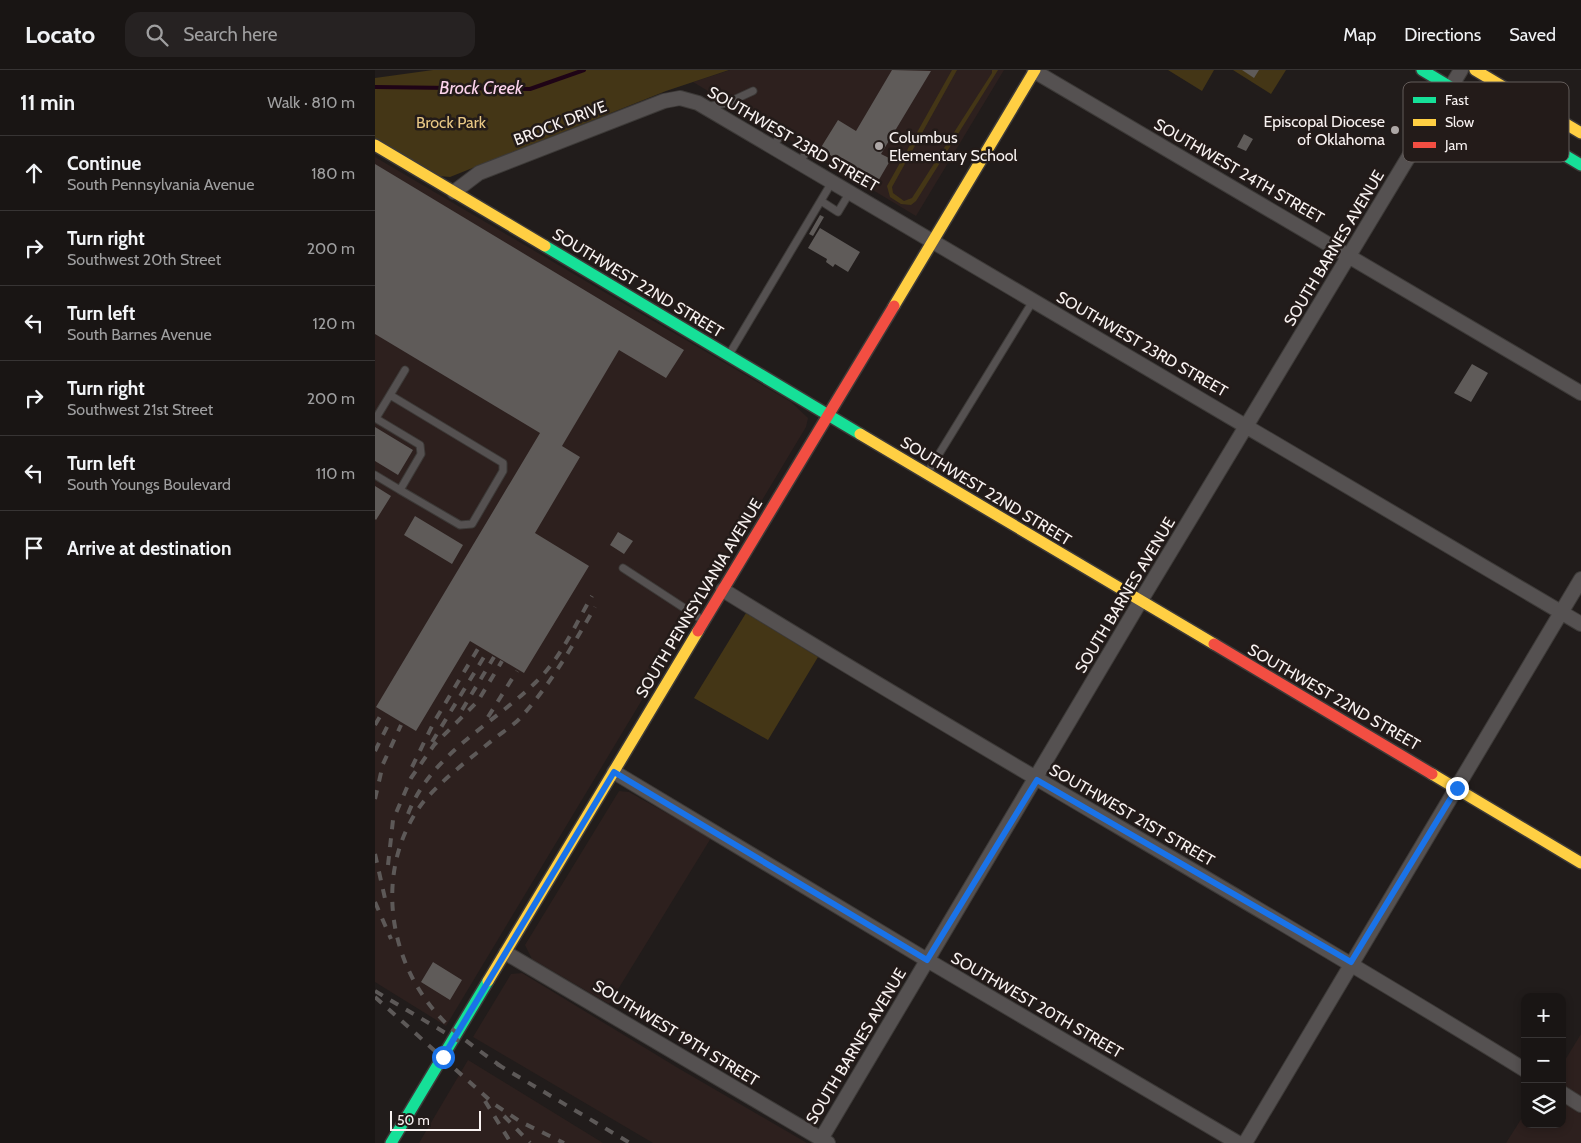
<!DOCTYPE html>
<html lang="en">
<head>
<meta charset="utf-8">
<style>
  :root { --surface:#191514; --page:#262222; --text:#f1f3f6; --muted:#9f9fa0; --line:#373434 }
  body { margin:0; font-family:Cabin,sans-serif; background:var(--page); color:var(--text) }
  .controls { position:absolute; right:15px; bottom:15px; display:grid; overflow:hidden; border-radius:10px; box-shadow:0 2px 8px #0003 }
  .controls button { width:45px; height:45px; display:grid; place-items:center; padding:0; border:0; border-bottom:1px solid var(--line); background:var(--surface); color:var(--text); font:25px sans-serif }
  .scale { position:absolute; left:15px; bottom:12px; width:91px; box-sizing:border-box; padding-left:5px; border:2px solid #f8f2f1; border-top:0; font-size:14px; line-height:18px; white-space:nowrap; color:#f8f2f1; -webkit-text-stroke:4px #231b19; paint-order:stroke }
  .stop { position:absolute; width:15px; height:15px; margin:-11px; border:4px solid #1a73e8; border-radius:50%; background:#fff }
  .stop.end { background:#1a73e8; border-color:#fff; box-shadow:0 1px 5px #0008 }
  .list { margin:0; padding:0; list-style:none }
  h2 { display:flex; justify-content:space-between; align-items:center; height:65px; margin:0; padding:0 20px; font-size:21px }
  h2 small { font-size:16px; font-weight:400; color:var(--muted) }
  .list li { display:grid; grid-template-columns:32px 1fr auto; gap:15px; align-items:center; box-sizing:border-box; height:75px; padding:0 20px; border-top:1px solid var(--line) }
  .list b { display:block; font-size:19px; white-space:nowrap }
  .list p { margin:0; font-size:16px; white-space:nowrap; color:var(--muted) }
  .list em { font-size:16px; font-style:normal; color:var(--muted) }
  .icon { flex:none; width:28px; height:28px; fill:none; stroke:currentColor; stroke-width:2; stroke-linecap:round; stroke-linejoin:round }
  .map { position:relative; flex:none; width:1206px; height:1073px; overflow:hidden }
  header { display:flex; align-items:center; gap:30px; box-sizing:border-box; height:70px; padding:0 25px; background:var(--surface); border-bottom:1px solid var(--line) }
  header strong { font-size:24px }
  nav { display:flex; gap:28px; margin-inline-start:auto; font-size:18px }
  .search { width:350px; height:45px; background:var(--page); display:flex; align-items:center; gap:12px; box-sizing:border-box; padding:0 18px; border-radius:15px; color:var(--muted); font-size:19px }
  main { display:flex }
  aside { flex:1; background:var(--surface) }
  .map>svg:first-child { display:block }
</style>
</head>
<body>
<header>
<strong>Locato</strong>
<div class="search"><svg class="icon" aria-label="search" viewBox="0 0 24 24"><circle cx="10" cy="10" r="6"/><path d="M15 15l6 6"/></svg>Search here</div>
<nav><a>Map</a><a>Directions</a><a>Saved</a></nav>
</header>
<main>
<aside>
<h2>11 min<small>Walk · 810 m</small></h2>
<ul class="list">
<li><svg class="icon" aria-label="ahead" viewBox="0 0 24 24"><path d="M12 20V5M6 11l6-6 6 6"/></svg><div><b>Continue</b><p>South Pennsylvania Avenue</p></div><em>180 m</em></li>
<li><svg class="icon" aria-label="right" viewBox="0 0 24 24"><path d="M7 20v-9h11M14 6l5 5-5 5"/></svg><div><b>Turn right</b><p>Southwest 20th Street</p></div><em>200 m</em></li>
<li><svg class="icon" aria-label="left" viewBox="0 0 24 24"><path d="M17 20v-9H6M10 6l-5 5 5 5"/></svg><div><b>Turn left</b><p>South Barnes Avenue</p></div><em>120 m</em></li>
<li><svg class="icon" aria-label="right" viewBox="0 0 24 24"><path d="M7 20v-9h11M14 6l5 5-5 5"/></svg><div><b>Turn right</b><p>Southwest 21st Street</p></div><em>200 m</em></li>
<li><svg class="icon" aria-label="left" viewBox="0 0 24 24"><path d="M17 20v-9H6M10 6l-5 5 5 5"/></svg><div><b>Turn left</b><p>South Youngs Boulevard</p></div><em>110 m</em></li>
<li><svg class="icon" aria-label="arrive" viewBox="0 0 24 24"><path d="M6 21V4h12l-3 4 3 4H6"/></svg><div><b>Arrive at destination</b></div></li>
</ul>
</aside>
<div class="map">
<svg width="1206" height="1073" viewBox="0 0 1206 1073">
  <rect width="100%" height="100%" fill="#211c1b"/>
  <path fill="#2d201e" d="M355,0H629L541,146L318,12Z
    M0,87L416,332L433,348L431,357L71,956L0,912Z
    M244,721L254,722L336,768L234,934L157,889L150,875Z
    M147,903L303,998L432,1073H278L98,967L136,904Z
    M1206,964V1073H1131L1150,1043V1054H1187V995Z
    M93,990L228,1073H44Z"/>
  <path fill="#443616" d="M58,0H354L291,21L75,107L64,106L0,68V8Z
    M577,0H582L517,117L518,123L529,131L537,128L617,3V0H623L541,131L536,135L526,134L515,127L512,116Z
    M793,0H839L827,21Z
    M858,0H911L896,24Z
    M371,543L443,587L393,670L319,628Z"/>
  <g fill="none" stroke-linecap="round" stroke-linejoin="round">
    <path stroke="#1f0416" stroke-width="4" d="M0,17L155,19L209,0"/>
  </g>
  <path fill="#5f5b59" d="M517,0L556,1L506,84L516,89L502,113L445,79L463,50L481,61Z
    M867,0H884L879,8Z
    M869,64L878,69L871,81L862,77Z
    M0,94L309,280L291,308L244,280L187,376L205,387L160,463L214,496L149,603L95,571L41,661L1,637L165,363L0,264Z
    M445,145L449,147L438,166L434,164Z
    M445,158L485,182L473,202L460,194L458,197L451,192L452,189L433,178Z
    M1097,294L1113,303L1096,332L1079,323Z
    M0,357L38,380L23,405L0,391Z
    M0,416L16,426L1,450L0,449Z
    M40,446L88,475L77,494L29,465Z
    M243,462L258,471L249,484L235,475Z
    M58,892L87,910L75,930L46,912Z"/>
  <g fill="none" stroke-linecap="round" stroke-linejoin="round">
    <defs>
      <path id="lane" d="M331,37L352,33L378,21
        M398,76L409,61
        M425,92L433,79
        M446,131L463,142L475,122
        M355,283L457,112
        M15,325L30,300
        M0,348L45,375L46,384L25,420L0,405
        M1,348L15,325L128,393V401L97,454L85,455L25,420
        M553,402L658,231
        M248,498L329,551"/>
      <path id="street" d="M659,1L1206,323
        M79,122L104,103L289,31L305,28L323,33L1206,554
        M348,520C613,684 885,836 1150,1000
        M239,702L552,890L863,1073
        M131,883L453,1073
        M1187,1023L1206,1035
        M446,1069L765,532L1086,0
        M870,1073L1206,509"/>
      <path id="fast" d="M1047,0L1206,95
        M170,176L485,364
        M16,1073L113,911"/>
      <path id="slow" d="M1100,0L1206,63
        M0,75L170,176
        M519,236L660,0
        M485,364L839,574
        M1057,704L1206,793
        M113,911L323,561"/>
      <path id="jam" d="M323,561L519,236
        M839,574L1057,704"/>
    </defs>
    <use href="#lane" stroke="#3d3a38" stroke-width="9"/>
    <use href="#street" stroke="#3d3a38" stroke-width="16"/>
    <use href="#fast" stroke="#3d3a38" stroke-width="14"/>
    <use href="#slow" stroke="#3d3a38" stroke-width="14"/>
    <use href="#jam" stroke="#3d3a38" stroke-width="14"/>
    <use href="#lane" stroke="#555151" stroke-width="7"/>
    <use href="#street" stroke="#555151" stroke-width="14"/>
    <use href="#fast" stroke="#16e098" stroke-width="11"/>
    <use href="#slow" stroke="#ffcf43" stroke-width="11"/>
    <use href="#jam" stroke="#f24e42" stroke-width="11"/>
    <path stroke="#5d5958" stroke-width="4" stroke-dasharray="9 9" stroke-linecap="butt" d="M87,640L119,587
      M113,647L142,601
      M0,655L7,643
      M57,672L112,582
      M0,681L16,649
      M37,697L59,652L104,577
      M0,729L8,694L26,655
      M33,744C56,684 117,655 161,612C186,588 200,555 217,526
      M0,784L11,833
      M13,795L18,750L36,708L59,675L103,631L127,591
      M0,832L16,869
      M0,921L84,971
      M0,927L119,1034L146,1052L189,1073
      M122,994L255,1073
      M127,997C105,981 81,965 63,945C10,886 0,794 49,731C70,707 96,688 120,668C129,661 139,655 146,647C176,614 198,575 220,537
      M110,1031L136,1073
      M129,1046L155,1073"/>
  </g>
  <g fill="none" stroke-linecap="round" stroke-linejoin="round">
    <path stroke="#1a73e8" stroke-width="6" d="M68,987L239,702L552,890L662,710L976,892L1082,718"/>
  </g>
  <g fill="#ada7a6" stroke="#231b19" stroke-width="2">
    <circle cx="1020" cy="60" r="5"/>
    <circle cx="504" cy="76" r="5"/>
  </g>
  <g text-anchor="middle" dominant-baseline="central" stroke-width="5" stroke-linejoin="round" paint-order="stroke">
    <g font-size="16" fill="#f8f2f1" stroke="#231b19" text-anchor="end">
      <text x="1010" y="51">Episcopal Diocese<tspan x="1010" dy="18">of Oklahoma</tspan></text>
      <text x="514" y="67" text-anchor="start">Columbus<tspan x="514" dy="18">Elementary School</tspan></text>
    </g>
    <g font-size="16" fill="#e8c784" stroke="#231b19">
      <text x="76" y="52">Brock Park</text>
    </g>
    <g font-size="16" fill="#f8f2f1" stroke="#231b19">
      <text transform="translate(185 53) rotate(-21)">BROCK DRIVE</text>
      <text transform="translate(418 69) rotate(30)">SOUTHWEST 23RD STREET</text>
      <text transform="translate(864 101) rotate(30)">SOUTHWEST 24TH STREET</text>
      <text transform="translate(959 178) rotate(-59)">SOUTH BARNES AVENUE</text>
      <text transform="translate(263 213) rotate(31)">SOUTHWEST 22ND STREET</text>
      <text transform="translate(767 274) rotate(30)">SOUTHWEST 23RD STREET</text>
      <text transform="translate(611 421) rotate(31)">SOUTHWEST 22ND STREET</text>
      <text transform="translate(750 525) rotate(-59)">SOUTH BARNES AVENUE</text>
      <text transform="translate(324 528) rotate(-59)">SOUTH PENNSYLVANIA AVENUE</text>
      <text transform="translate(959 627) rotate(30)">SOUTHWEST 22ND STREET</text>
      <text transform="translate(757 745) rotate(30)">SOUTHWEST 21ST STREET</text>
      <text transform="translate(662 935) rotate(30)">SOUTHWEST 20TH STREET</text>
      <text transform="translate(301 963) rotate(31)">SOUTHWEST 19TH STREET</text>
      <text transform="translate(481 976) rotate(-59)">SOUTH BARNES AVENUE</text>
    </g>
    <g font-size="18" font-style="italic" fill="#fcd3eb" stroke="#231b19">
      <text x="106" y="18">Brock Creek</text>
    </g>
  </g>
  <rect x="1028" y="12" width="166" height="80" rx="8" fill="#231b19" stroke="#635c5a" stroke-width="1"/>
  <rect x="1038" y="27" width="23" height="6" fill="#16e098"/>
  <rect x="1038" y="49" width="23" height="7" fill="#ffcf43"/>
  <rect x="1038" y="72" width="23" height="6" fill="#f24e42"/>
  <g font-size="14" fill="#f8f2f1">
    <text x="1070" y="35">Fast</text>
    <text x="1070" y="57">Slow</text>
    <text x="1070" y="80">Jam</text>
  </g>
</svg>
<div class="controls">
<button>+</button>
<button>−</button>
<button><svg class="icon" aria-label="layers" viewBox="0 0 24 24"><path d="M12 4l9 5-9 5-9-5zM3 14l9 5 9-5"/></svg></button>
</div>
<div class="scale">50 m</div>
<div class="stop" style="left:68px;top:987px"></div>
<div class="stop end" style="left:1082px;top:718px"></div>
</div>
</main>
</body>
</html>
